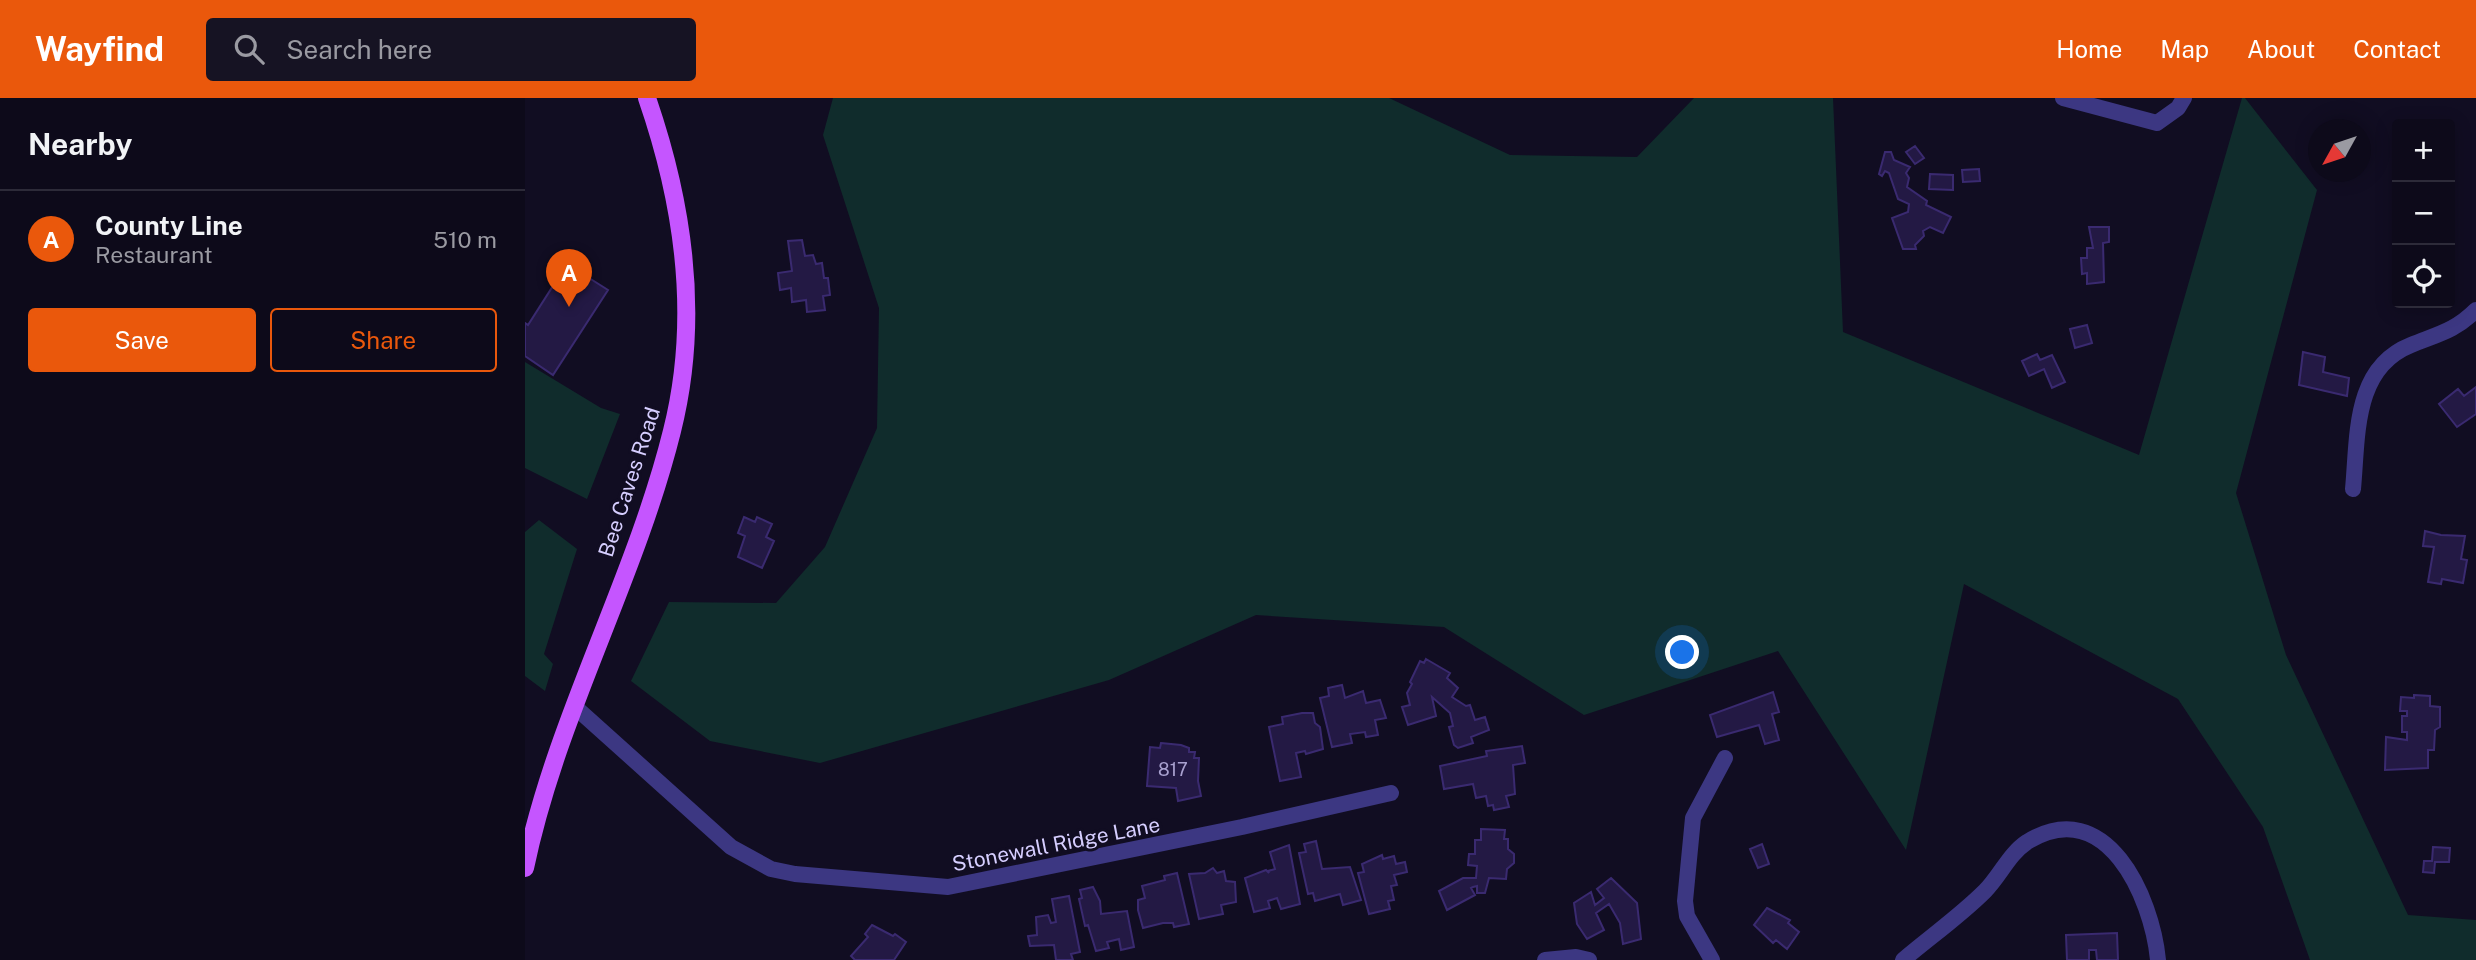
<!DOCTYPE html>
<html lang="en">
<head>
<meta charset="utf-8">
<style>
  :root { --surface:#0d0a1a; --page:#161323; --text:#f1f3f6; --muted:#9a9aa2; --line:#2d2b39; --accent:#ea580c }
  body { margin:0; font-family:"Public Sans",sans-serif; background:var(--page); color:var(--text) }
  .controls { position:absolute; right:21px; top:21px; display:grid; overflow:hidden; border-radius:7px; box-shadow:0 4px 18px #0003 }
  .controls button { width:63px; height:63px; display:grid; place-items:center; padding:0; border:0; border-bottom:2px solid var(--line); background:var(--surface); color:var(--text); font:35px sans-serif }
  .compass { position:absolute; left:1783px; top:21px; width:63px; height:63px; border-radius:50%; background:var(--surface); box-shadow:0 4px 18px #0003; rotate:230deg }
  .you { position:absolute; left:1158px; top:555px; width:24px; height:24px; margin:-18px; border:5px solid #fff; border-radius:50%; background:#1a73e8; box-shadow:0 0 0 10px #1a73e833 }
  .badge { display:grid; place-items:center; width:46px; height:46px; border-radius:50%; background:var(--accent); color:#fff; font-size:23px; font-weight:700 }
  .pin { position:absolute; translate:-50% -58px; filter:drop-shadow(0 2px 4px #0008) }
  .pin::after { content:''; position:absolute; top:37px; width:24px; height:21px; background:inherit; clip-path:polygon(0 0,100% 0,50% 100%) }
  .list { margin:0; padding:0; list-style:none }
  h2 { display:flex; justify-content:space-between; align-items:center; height:91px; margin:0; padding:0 28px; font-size:30px }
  h2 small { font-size:23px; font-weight:400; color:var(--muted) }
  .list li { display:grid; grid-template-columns:46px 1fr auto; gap:21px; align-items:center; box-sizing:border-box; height:98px; padding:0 28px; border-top:2px solid var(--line) }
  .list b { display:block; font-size:26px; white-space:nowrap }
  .list p { margin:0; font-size:23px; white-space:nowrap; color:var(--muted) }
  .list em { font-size:23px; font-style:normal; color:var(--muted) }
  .actions { display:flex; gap:14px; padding:21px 28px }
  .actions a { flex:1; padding:16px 0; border:2px solid var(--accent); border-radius:7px; text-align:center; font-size:24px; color:var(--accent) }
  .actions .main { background:var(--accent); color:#fff }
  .icon { flex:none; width:38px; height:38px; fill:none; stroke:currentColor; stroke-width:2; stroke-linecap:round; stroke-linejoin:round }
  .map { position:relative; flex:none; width:1951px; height:862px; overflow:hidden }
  header { display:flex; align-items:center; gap:42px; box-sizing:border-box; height:98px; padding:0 35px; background:var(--accent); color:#fff }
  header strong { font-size:33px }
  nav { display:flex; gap:38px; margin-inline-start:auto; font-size:24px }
  .search { width:490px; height:63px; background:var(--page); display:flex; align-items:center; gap:18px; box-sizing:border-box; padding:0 24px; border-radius:7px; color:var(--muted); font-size:26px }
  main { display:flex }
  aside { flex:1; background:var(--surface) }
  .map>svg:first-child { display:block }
</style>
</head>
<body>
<header>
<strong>Wayfind</strong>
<div class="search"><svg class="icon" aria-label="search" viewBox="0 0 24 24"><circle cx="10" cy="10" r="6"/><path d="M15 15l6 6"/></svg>Search here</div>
<nav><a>Home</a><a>Map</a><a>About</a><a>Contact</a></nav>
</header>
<main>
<aside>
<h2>Nearby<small></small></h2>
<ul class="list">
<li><span class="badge">A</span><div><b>County Line</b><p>Restaurant</p></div><em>510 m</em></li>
</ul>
<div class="actions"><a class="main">Save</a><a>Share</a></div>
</aside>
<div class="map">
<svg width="1951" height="862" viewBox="0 0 1951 862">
  <rect width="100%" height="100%" fill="#110d22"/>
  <path fill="#102c2c" d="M308,0H864L985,57L1112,59L1169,0H1308L1318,234L1614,357L1717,0H1720L1792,92L1711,395L1761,557L1883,817L1951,822V862H1785L1738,729L1653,601L1439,486L1381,752L1253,553L1059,617L919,529L731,517L584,582L295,665L185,643L106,583L144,504L251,505L300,449L352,330L354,210L298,37Z
    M0,264L76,310L95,316L62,401L0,370Z
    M14,422L52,451L19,556L28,566L20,593L0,578V434Z"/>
  <path fill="#231944" stroke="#3a2a70" stroke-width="2" d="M1390,48L1399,60L1390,66L1381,54Z
    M1360,54H1366L1369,62L1385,69L1381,75L1384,80L1382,89L1402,103L1401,107L1426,119L1418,135L1405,129L1398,133L1399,138L1390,147L1391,151H1378L1367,120L1383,114L1384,106L1373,101L1364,75L1360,73L1357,78L1354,76Z
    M1454,71L1455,83L1438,84L1437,72Z
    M1405,76L1428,77V92L1404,91Z
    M1564,129H1584V144L1578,145L1579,184L1562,186V175L1557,176L1556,160H1562V150H1568Z
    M277,142L280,158L288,157L291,166L297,165L299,180H303L305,197L298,198L300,212L282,214L281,202L267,204L266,190L255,192L253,175L267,173L263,143Z
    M42,166L83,192L28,277L0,258V225L3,227Z
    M1562,227L1567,245L1550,250L1545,231Z
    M1778,254L1800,259L1798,274L1824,280L1822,298L1774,287Z
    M1512,256L1515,262L1527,257L1540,284L1527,290L1519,271L1504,278L1497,263Z
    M1951,289V316L1932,329L1914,306L1933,291L1939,298Z
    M219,419L230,424L232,419L247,426L241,439L249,443L237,470L213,459L220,438L213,435Z
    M1900,433L1916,437L1940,438L1936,461L1942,462L1938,485L1917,481L1916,486L1903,484L1909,449L1898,448Z
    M901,561L925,575L922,580L933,590L927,599L941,608L945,607L950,622L960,619L964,632L946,639L948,645L933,650L929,647L924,629L928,628L925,615L907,599L911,618L883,627L877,609L885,607L882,595L887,586L885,584L895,563L899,565Z
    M817,587L820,600L838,593L841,605L855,602L861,620L850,622L853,637L841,639L840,634L825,636L827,645L807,649L795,600L804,598L803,590Z
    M1248,594L1254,614L1247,616L1254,642L1240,646L1234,627L1192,639L1185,617Z
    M1889,597L1905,598V608L1915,609V629L1910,632L1909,652H1903V670L1860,672L1861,639L1882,642V634H1877V618H1882V613H1875L1876,599L1889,600Z
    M777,615H788L790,625L795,629L798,651L781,656L780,653L771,655L776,679L755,683L744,629L758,626L757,619Z
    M636,645L656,647L664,650V654H670L669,660H674L673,683L676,698L653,703L651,690L622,688L625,649L635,650Z
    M997,648L1000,665L988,667L990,696L981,698L984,709L969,712L968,707L963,708L961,698L951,700L948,686L919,691L915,668L962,658L961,653Z
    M956,731L980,732L979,741H983V751L989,756V765L982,771L981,781L964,780L960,795H952V788L948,789L946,790L950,797L922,812L914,793L938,780H951L952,768L943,767L944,756H950V742H956Z
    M791,743L797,771L825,769L836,802L818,807L815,796L790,803L788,795L783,796L774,755L781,754L779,746Z
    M1237,746L1244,766L1233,770L1225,751Z
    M764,747L775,806L756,811L752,800L743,803L745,810L729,814L720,780L741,772L744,775L743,773L750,771L745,754Z
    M1908,749L1925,750L1924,764H1910L1909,775L1898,774L1899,763H1907Z
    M857,757L858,761L869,758L871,766L880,764L882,774L869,777L872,787L866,788L869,802L863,803L865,811L844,816L833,775L839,774L837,766Z
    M688,770L692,775L699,773L701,783L710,784L711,804L696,807L698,816L674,821L664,776L680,775Z
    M652,775L664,826L649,829L648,825H638L618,830L613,812V802L620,800L617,788L640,782L639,778Z
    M1086,780L1112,805L1116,841L1098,846L1095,825L1084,806L1071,815L1079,832L1062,841L1052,826L1049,805L1066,794L1070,807L1079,800L1072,791Z
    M568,789L575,803L576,816L602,813L609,849L596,852L594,841L582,844L584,850L571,853L563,827L560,828L554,801L557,800L555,792Z
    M544,798L555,854L546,856L548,862H531L529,847L505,848L503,838L512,837L511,819L523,817L526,825L531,824L527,801Z
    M1242,810L1265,822L1263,825L1274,834L1262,851L1251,842L1248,845L1229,827Z
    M347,827L368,838L370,836L381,844L369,862H330L326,858L343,839L340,836Z
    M1592,835L1593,862H1572L1571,852H1564V862H1542L1541,837Z"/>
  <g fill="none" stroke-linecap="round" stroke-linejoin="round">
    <path stroke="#3c3782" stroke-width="16" d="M1538,0L1632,25L1653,10L1659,0
      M1828,391C1833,338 1828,270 1886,247C1913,236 1930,233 1951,212
      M49,608L206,749L246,771L270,776L423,789L717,729L866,695
      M1020,862L1051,859L1064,862
      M1187,862L1162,818L1160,803L1168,720L1200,660
      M1378,862C1405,839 1435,818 1460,793C1475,778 1484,756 1502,744C1581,695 1627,799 1633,862"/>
    <path stroke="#c555ff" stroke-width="18" d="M0,770C31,620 110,482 147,333C175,222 159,107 122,0"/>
  </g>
  <g text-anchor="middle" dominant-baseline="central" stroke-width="6" stroke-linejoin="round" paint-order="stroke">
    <g font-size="18" fill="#a9a1d0">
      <text x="648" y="671">817</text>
    </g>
    <g font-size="21" fill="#d6ceff" stroke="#110d22">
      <text transform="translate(104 384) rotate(-72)">Bee Caves Road</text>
      <text transform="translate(531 746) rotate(-11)">Stonewall Ridge Lane</text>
    </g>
  </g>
</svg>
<div class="controls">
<button>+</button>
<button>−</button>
<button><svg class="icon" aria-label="locate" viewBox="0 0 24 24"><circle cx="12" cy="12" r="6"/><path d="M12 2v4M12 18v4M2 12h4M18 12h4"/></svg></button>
</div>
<svg class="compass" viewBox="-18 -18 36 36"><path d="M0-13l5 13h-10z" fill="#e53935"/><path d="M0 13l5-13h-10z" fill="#9a9aa2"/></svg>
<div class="you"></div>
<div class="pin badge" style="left:44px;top:209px">A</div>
</div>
</main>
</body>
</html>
